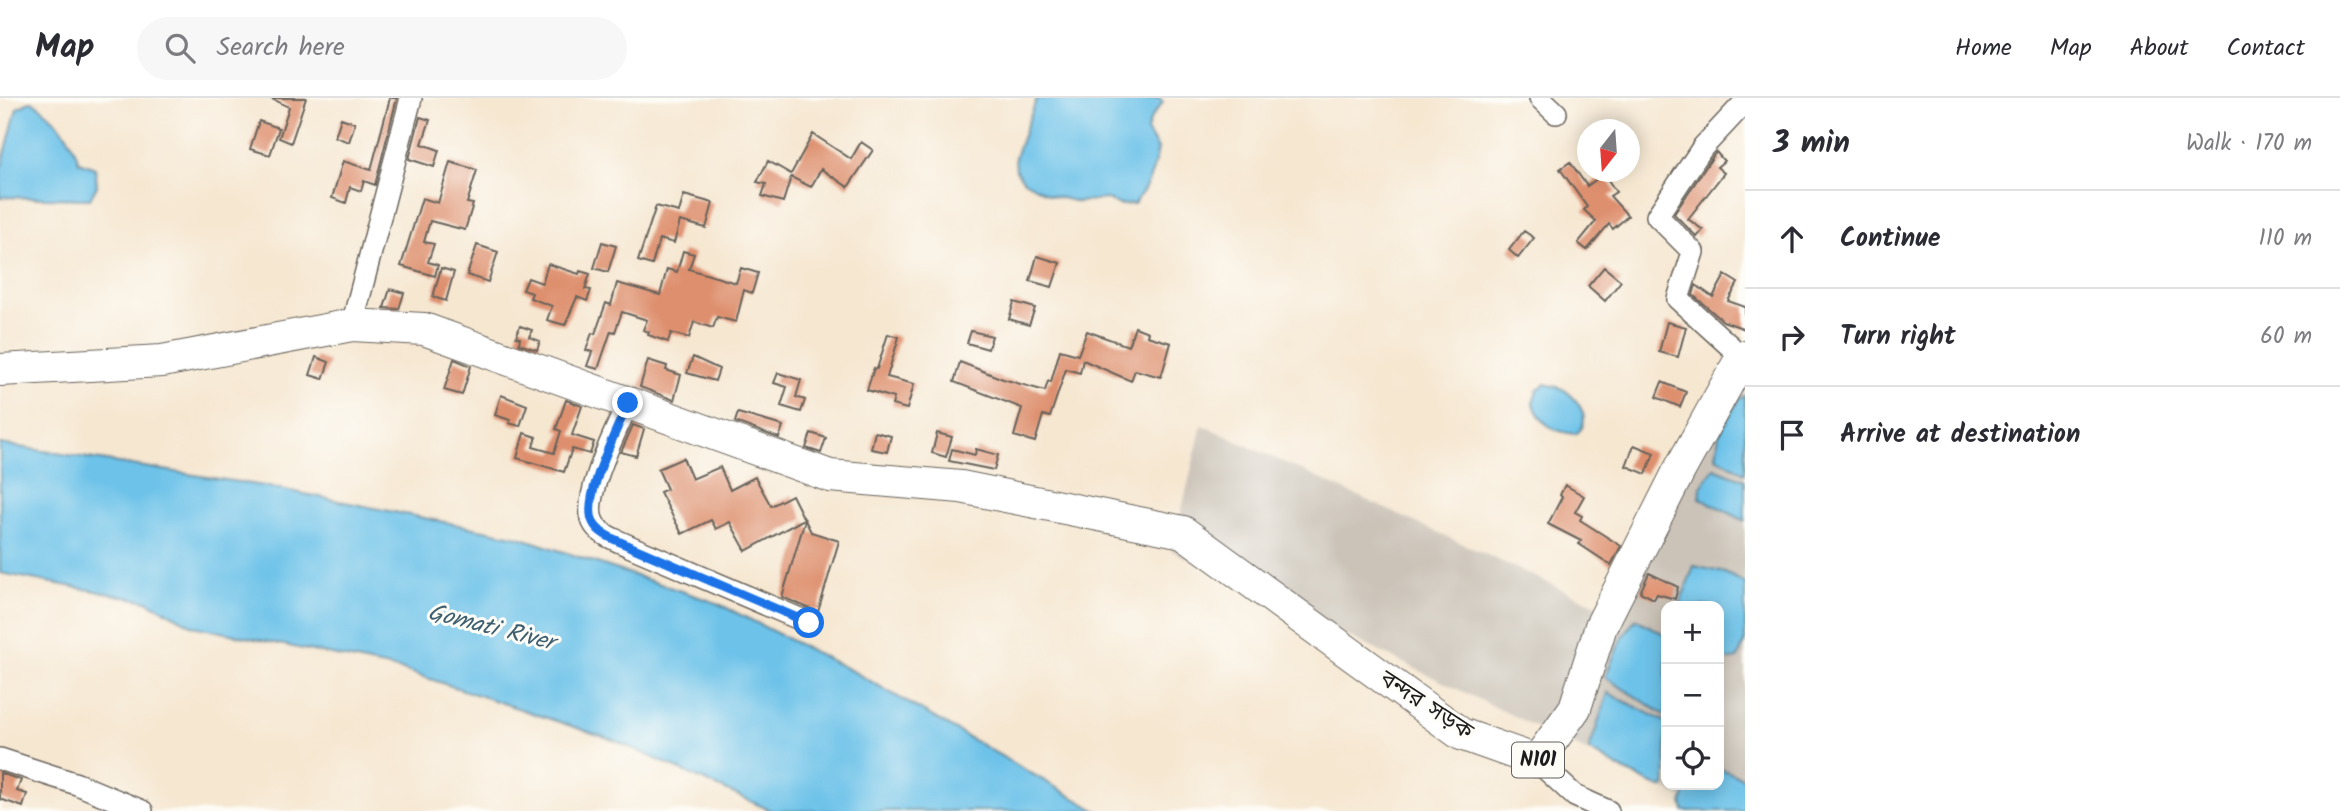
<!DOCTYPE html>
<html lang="en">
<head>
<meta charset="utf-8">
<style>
  :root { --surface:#fff; --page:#f7f7f7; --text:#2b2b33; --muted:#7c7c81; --line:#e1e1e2 }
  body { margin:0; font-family:Kalam,"Noto Sans Bengali",sans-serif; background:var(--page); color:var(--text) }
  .controls { position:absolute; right:21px; bottom:21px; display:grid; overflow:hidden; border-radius:14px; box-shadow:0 4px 18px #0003 }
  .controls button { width:63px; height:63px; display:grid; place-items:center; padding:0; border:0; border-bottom:2px solid var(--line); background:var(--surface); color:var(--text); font:35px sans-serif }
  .compass { position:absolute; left:1577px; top:21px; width:63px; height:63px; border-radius:50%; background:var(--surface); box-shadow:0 4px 18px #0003; rotate:197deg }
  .stop { position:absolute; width:21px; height:21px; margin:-16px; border:5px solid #1a73e8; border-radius:50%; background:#fff }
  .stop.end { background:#1a73e8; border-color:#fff; box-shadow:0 2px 7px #0008 }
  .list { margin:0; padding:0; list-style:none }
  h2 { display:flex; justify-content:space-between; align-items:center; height:91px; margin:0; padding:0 28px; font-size:30px }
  h2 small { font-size:23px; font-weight:400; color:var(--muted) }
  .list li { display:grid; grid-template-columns:46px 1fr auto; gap:21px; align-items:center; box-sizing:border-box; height:98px; padding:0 28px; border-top:2px solid var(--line) }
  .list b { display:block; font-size:26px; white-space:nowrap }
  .list em { font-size:23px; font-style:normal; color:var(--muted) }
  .icon { flex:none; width:38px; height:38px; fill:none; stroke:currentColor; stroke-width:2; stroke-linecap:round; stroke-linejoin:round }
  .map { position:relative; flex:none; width:1745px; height:713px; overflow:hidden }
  header { display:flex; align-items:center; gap:42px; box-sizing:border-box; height:98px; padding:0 35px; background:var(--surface); border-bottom:2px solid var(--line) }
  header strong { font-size:33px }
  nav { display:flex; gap:38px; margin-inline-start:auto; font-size:24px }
  .search { width:490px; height:63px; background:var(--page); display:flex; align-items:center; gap:18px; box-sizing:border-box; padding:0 24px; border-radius:38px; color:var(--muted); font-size:26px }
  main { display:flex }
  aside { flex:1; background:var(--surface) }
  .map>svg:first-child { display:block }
</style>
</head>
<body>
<header>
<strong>Map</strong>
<div class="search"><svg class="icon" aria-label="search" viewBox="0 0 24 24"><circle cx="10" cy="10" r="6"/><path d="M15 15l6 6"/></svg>Search here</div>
<nav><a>Home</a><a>Map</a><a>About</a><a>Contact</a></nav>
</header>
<main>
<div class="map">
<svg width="1745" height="713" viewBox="0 0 1745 713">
  <rect width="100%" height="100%" fill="#fdfcf7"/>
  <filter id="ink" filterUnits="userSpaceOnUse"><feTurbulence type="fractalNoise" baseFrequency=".0143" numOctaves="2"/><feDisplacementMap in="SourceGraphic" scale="14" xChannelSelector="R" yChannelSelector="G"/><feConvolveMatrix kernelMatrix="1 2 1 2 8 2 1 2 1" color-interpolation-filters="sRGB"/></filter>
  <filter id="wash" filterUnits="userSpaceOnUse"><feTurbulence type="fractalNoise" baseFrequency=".00686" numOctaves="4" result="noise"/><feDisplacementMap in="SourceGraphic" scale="28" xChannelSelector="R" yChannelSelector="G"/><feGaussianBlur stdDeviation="1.57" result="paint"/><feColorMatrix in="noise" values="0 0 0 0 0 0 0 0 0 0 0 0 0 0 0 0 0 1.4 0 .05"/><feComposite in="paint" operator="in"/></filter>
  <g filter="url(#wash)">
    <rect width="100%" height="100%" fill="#f6e7d1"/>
    <path fill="#cbc3b8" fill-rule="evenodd" d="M1745,286V713H1710L1172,453L1202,327L1605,511ZM1666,508H1719V687H1666Z"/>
    <path fill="#6dc2e9" stroke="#446f82" stroke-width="2" d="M1037,0H1160L1163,4L1150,22L1147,33L1158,51C1153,75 1149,87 1134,106L1120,107L1106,101L1078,104L1049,97L1024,83L1016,73L1015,59Z
      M32,3C55,19 71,37 79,64L95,70L97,88L90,101L0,99V68L2,67L17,10Z
      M1545,286C1552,288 1561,289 1566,293C1579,303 1593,323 1576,336C1552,334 1542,327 1533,305L1538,291Z
      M1745,298V375L1716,359L1719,337L1739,301Z
      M0,346L270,389L519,439L717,505L856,575L1097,713H772L616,643L403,572L193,528L147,503L0,475Z
      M1714,370L1745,382V423L1700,400L1701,389Z
      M1694,468L1725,475L1745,485V542L1738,560L1728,562L1719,556V508H1679Z
      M1636,521L1666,537V618L1605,579L1622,539Z
      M1608,595L1666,624V686L1663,691L1619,670L1589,652Z
      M1719,670L1745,681V713H1684L1682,705L1689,687H1719Z"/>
    <g id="blocks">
      <path fill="#de906e" d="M270,0H306L291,45L279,40L289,9Z
        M390,0H397L375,87L364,83L361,93L350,89L346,105L332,100L343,63L371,72Z
        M420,19L430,22L422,46L439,52L434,69L409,61Z
        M341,20L355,25L349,44L335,39Z
        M259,23L279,30L270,57L250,51Z
        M813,36L851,61L861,44L873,52L848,89L821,71L811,89L791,79L783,104L762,98L766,86L757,84L768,63L791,76Z
        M1716,54L1724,63L1717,69L1724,75L1688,121L1703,132L1697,139L1674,116Z
        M450,64L477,72L467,105L473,106L465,132L430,123L424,144L434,146L428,164L438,167L435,178L401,168L422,100L438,105Z
        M1570,64L1587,88L1604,76L1616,94L1610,98L1628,118L1613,131L1609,126L1587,152L1578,145L1596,123L1584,112L1587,109L1560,71Z
        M684,97L713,105L706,130L680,123L674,145L659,141L652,167L638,163L656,108L679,114Z
        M1524,133L1534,140L1518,160L1509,152Z
        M602,144L616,148L608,174L594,170Z
        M477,147L498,154L488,184L467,177Z
        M683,153L694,156L689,171L736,185L741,170L758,175L752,195L744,192L736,224L717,219L713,230L694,224L689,240L671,235L668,244L648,237L649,234L643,232L647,222L622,214L615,234L611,233L598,271L587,268L592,254L586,252L592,235L595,236L606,205L611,207L617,185L660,197L667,171L677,174Z
        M1037,158L1060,165L1052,189L1030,183Z
        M548,166L579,176L580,173L590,176L585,191L591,192L587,203L577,199L565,227L547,222L552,208L530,200L532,195L523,192L528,180L542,185Z
        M1604,169L1621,183L1605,203L1588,188Z
        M441,170L454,174L446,203L433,199Z
        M1725,177L1738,185L1728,203L1745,209V231L1723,223L1693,197L1696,187L1713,199Z
        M390,191L404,195L399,211L384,210Z
        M1014,204L1035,210L1029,227L1009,221Z
        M1667,224L1686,229L1678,259L1659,254Z
        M520,228L532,232L529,239L540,243L537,252L519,246L520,240L516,239Z
        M1135,229L1148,234L1147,238L1171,245L1161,279L1135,272L1131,283L1083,262L1080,275L1066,271L1050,319L1043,317L1035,344L1014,338L1022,310L954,284L960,264L1003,281L1045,293L1048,283L1051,284L1060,252L1078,257L1087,233L1128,248Z
        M971,233L992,238L988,251L967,245Z
        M888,236L899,239L887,279L914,286L907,311L892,307L894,300L867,292L874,270L877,271Z
        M316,259L329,264L323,281L310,277Z
        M693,259L719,271L715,283L687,275Z
        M454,261L471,268L462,297L444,292Z
        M648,262L667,268L666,272L681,277L674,302L640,289Z
        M778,275L801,282L796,299L805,302L801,314L781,308L787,289L774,285Z
        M1662,284L1686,294L1680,309L1656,299Z
        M501,297L527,307L520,328L509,325L510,322L495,317Z
        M566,302L582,308L572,337L594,344L590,356L572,351L564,374L517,360L524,335L536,339L533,349L554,355L561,333L556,331Z
        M738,315L783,328L779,340L735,324Z
        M633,327L644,331L636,358L621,354Z
        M875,334L891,338L887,354L871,351Z
        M811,335L826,340L821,355L806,350Z
        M937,335L952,339L946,359L932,355Z
        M1634,347L1654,355L1646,376L1626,368Z
        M952,351L975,357L976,351L998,357L994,372L949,363Z
        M683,360L692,381L720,369L730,392L755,379L771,408L792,397L804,421L746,453L730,424L716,431L711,422L682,436L660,394L667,391L658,371Z
        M1565,387L1584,398L1575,414L1582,418L1580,422L1621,448L1611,467L1579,446L1581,443L1548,426L1562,399L1560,397Z
        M805,422L811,434L839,443L818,514L782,499Z
        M1649,475L1678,489L1675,501L1657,496L1654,501L1640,494Z
        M0,675L21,682L17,693L27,696L23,709L0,701Z"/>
    </g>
  </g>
  <g filter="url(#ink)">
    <use href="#blocks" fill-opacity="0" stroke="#68635b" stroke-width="2"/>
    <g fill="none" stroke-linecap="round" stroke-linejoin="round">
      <defs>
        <path id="minor" d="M1540,0L1556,15
          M352,227L411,0
          M1742,259L1678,201L1693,154L1657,118L1703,49L1745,4
          M628,305C617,331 581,400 593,424C599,437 617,442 629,448L809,525
          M0,661L77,686L142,713
          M1537,663L1575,698L1608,713"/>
        <path id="highway" d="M0,272L162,263L352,227L424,231L830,378L961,389L1183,434L1461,636L1537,663L1575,610L1601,528L1679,373L1742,259H1745"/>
      </defs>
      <use href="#minor" stroke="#68635b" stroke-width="24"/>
      <use href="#highway" stroke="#68635b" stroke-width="34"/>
      <use href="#minor" stroke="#fff" stroke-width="21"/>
      <use href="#highway" stroke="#fff" stroke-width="32"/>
    </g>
  </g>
  <g fill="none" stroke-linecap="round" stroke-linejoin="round" filter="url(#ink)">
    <path stroke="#1a73e8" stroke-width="9" d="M628,305C618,331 581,400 593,424C599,437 617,442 629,448L809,525"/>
  </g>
  <g text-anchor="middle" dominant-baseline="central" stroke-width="6" stroke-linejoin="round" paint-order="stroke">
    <rect fill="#fdfcf7" stroke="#605f5e" stroke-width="2" x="1512" y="644.5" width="52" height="35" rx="5"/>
    <g font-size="21" font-weight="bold" fill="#1c1c1c">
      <text x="1538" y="662">N101</text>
    </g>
    <g font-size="23" fill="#1c1c1c" stroke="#fdfcf7">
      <text transform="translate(1426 608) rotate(33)">বন্দর সড়ক</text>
    </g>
    <g font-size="24" font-style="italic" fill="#3c5e6e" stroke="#fdfcf7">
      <text transform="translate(491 530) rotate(14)">Gomati River</text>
    </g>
  </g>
</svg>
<div class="controls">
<button>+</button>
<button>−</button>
<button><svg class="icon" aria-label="locate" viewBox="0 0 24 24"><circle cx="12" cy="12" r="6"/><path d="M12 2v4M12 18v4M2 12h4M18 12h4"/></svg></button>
</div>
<svg class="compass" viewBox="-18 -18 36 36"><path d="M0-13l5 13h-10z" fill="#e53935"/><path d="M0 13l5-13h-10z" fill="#7c7c81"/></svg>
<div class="stop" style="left:809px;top:525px"></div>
<div class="stop end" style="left:628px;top:305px"></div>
</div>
<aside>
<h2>3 min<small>Walk · 170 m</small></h2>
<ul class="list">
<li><svg class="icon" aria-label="ahead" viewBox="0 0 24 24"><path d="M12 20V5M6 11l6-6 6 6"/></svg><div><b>Continue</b></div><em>110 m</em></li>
<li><svg class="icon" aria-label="right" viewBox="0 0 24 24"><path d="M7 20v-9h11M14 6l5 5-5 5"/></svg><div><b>Turn right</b></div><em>60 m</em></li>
<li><svg class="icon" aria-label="arrive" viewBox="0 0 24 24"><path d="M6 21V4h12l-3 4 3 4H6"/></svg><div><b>Arrive at destination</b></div></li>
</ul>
</aside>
</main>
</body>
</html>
